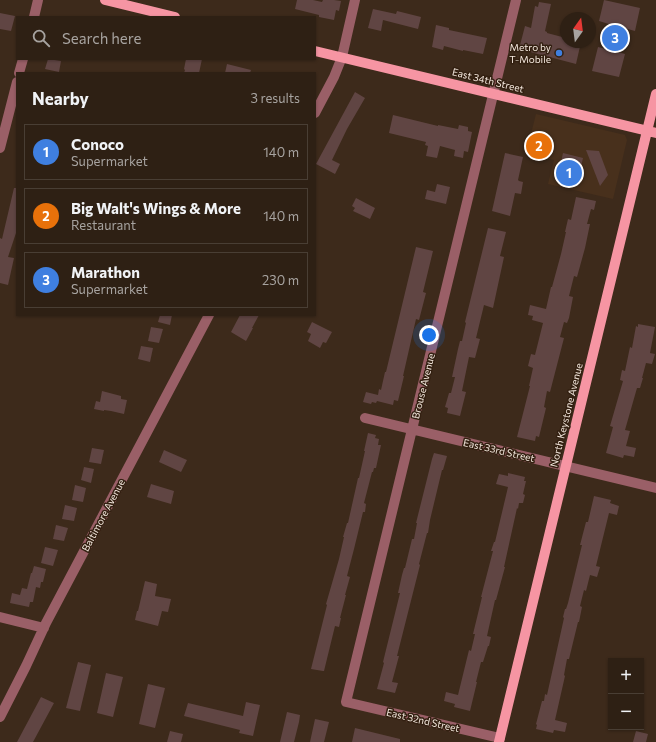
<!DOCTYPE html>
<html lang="en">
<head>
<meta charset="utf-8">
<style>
  :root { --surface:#2e2014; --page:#3a2d22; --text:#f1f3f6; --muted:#a7a3a0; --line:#493e34; --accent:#b45309 }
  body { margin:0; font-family:Commissioner,sans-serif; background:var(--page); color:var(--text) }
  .controls { position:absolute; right:12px; bottom:12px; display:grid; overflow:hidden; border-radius:0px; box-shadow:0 1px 3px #0004 }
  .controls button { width:36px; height:36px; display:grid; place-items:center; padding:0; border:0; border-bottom:1px solid var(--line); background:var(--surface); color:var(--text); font:20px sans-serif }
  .compass { position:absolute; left:560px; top:12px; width:36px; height:36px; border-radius:50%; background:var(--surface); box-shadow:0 1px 3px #0004; rotate:14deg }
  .you { position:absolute; left:429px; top:335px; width:14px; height:14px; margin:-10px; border:3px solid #fff; border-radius:50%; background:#1a73e8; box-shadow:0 0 0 6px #1a73e833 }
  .badge { display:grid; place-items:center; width:26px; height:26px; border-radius:50%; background:var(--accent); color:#fff; font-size:13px; font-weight:700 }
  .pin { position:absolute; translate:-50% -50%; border:2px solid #fff; box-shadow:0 1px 4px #0006 }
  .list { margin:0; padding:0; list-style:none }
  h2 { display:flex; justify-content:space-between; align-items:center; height:52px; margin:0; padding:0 16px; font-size:17px }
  h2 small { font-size:13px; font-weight:400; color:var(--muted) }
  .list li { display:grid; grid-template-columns:26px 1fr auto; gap:12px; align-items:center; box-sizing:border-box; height:56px; margin:0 8px 8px; padding:0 8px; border:1px solid var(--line); border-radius:0px }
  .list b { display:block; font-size:15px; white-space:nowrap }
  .list p { margin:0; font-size:13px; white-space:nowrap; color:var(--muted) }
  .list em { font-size:13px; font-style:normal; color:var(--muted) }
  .icon { flex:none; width:22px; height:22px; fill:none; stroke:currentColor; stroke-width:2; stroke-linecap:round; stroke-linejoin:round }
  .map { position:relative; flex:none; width:656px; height:742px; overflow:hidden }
  .search { position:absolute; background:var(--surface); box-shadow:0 1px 3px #0004; left:16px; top:16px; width:300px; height:44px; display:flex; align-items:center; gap:10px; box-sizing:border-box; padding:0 14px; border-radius:0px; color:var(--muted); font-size:15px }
  .panel { position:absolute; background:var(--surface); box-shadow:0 1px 3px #0004; left:16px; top:72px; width:300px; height:244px; border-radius:0px }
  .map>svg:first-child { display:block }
</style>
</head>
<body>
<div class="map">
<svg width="656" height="742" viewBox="0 0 656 742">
  <rect width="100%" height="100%" fill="#3d2a1b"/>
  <path fill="#48301c" d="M536,114L625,135L627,140L613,199L548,184L554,160L526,154Z"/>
  <path fill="#604543" d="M297,0H313L322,2L323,0H334L341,1L339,11L336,10L334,20L319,17V15L295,9Z
    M604,0L640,8L635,31L624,28L618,52L625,54L619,77L592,71L598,47L606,49L612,25L599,21Z
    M539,2L551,4L545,31L547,32V33L566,38V42H581L576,64L519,49L525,26L531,28L535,6L538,7Z
    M373,9L396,14L397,11L421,17L418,29L383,20L381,31L368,28Z
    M0,13L15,16L11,31L0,29Z
    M436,25L449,28V30L487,38L483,54L463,50V51L444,46L443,50L432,47Z
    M48,59L61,61L59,72L45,69Z
    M186,59H202L199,73H184L185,70L184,69Z
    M227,64L251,70L250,73H225Z
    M355,92L365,98L347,129L332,160L340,164L335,174L316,164Z
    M393,115L438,126V125L458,129L459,125L468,127V131L472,132L468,152L464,151L463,158L454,156L455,150L440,146L437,158L426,156L428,146L425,145L426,142L389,133Z
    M531,136L550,140L546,156L527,152Z
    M586,150L599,151L608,175L600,186Z
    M505,153L523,157L518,180L519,181L523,182L521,194L515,193L510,216L492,211Z
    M563,153L583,158L577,184L557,180Z
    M437,184L450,187L446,204L425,199L427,190L435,192Z
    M14,188H17V230L8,257L14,258L8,285L0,283V238L2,239Z
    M576,197L596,201L594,210L591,209L587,224H590L585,248L577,277L574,276L569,296L573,297L569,318L567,323L564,322L560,337L564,338L550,392L547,391L544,407L546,408L539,437L536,436L535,441L517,437L530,386H529L533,368L528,366L531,354L535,355L543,323L532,320L533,316L528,315L530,305L546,309L551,287H552L561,254L566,232H565L568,219L571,220Z
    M356,198L375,208L370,219L353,211L355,208L352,206Z
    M488,228L506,232L500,256L504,257L493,308L484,305L476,338L480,339L475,358L469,357L462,391L466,392L460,416L447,413L448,408L445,407L449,393H451L455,377H452L458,349L460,341H462L466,323L465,322Z
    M416,247L433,251L423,292L426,293L419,320L416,319L403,376H404L398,401L394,400L393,405L377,401L376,403L372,402L371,404L363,402L366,392L378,395L379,389L381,390L385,372H386Z
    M160,315H172L170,325L158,322Z
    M240,315H259L252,328H253L246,341L231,332Z
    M312,322L332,332L326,343L323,342L320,348L308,341L311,334L307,332Z
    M638,324L655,327L650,353L655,354L652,364L646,363L642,378H643L640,388H637L625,430L630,431L626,446L636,448L634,457L624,455L623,458L606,453L613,427L610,426L623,381L620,380L622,370L625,371L630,347L632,348L636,326L638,327Z
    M151,327L163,329L159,343L148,341Z
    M141,346L153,348L150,362L138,359Z
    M102,391L121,396V399L127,400L124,414L111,411L104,410V411L94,409L96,401L100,402Z
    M368,433L376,435L375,438L379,439L378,445H381L376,468H374L373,472H372L364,503L366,504L365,512H363L354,549L347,576L350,577L345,595H346L340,618H341L339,627L335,626L324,671H323L311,669L327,605L326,604L339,559L344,537H343L347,523H348L358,478H359L365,451H364Z
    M92,448L104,450L101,464L89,462Z
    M164,450L187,460L181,472L159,462Z
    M434,453L447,456L443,470H442L430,520L428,533H427L419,564L420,565L397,656H399L392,682L398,683L395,693L377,689L384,663L383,662L400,593H398L402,575L404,568H405L412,539H414L417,523H416L432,459Z
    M84,467L94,469L91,483L81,480Z
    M508,473L525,477L524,481H526L523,494L525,495L523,503H519L518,509L517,508L504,567H505L496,600H495L487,636L491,637L489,646H488L483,662H481L476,682H477L470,711L454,707L455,704L444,701L446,692L458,695L469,650L471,651L475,634H473L482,597H481L493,551H491L494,542H495L508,487L496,484L499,474L508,476Z
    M151,484L174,491L171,504L147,497Z
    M75,485L86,488L83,502L72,500Z
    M594,496L611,500L610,503L619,506L617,515L609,513L596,566L600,567L597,577L590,575L586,591L584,590L580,606L582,607L579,622H578L569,659H567L564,675L565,676L555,720L567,723L565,732L554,730L553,733L536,729L537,725L536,724L542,701H544L545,694L547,695L564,618L563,617L565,609H566L568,603L582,545H580L586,522H588Z
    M65,505L77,508L74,521L62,519Z
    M56,525L68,528L64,541L53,539Z
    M45,547L58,550L53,566L41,563Z
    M34,566L46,569L43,582H41L40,588L36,587L33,602H30L29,607L10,603L12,593L20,595L22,588L27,589L31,573H32Z
    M145,581L157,584L155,596L171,599L168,612L162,611L158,626L135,620L137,611H138Z
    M78,662L91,665L80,711L66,708Z
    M106,673L123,677L113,717L97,713Z
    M148,684L165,688L155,728L139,724Z
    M41,697L54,703L33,742H17Z
    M246,702L260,705L253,736L239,733L240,730L184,716L188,703L243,716Z
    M287,712L300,715L299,722L294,742H280Z
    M315,719L329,722L324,742H310Z
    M355,728L400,739V742H352Z
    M170,731L183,734L181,742H167Z
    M636,731L648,734L646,742H633Z"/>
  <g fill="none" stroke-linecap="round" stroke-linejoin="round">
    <path stroke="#9a5f67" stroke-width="10" d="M34,17L38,0
      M19,73L23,59
      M315,113L334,77L342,57L355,0
      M0,148L17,82
      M365,418L656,488
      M0,617L44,628
      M0,717L26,666L46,623L209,315
      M500,738L346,702L516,0"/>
    <path stroke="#f695a3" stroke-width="10" d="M105,0L175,17
      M315,51L656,133
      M499,742L656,94"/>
  </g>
  <circle fill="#3f7fe0" stroke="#332011" stroke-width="1.5" cx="559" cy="53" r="4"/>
  <g text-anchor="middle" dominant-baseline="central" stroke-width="3" stroke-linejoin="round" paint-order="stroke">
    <g font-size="10" fill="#f5e9df" stroke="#332011" text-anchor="end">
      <text x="551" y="47">Metro by<tspan x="551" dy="12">T-Mobile</tspan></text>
    </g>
    <g font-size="10" fill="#f5e9df" stroke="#332011">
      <text transform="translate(488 80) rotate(14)">East 34th Street</text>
      <text transform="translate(423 386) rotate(-76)">Brouse Avenue</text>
      <text transform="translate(566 415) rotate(-76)">North Keystone Avenue</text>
      <text transform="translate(499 450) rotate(13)">East 33rd Street</text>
      <text transform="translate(103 515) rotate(-62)">Baltimore Avenue</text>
      <text transform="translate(423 720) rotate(13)">East 32nd Street</text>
    </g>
  </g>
</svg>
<div class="controls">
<button>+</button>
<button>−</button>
</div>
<svg class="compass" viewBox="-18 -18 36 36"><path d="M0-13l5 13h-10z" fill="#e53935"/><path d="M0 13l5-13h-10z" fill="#a7a3a0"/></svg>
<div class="you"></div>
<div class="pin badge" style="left:569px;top:173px;background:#3f7fe0">1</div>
<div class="pin badge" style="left:539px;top:146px;background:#e8710a">2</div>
<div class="pin badge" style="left:615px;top:38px;background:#3f7fe0">3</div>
<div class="search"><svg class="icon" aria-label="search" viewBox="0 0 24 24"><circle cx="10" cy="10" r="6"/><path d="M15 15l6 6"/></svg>Search here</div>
<section class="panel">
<h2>Nearby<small>3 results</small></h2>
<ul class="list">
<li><span class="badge" style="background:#3f7fe0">1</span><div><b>Conoco</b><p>Supermarket</p></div><em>140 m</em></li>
<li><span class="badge" style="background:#e8710a">2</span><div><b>Big Walt's Wings &amp; More</b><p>Restaurant</p></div><em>140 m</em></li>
<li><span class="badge" style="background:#3f7fe0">3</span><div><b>Marathon</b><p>Supermarket</p></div><em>230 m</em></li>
</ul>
</section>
</div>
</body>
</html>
